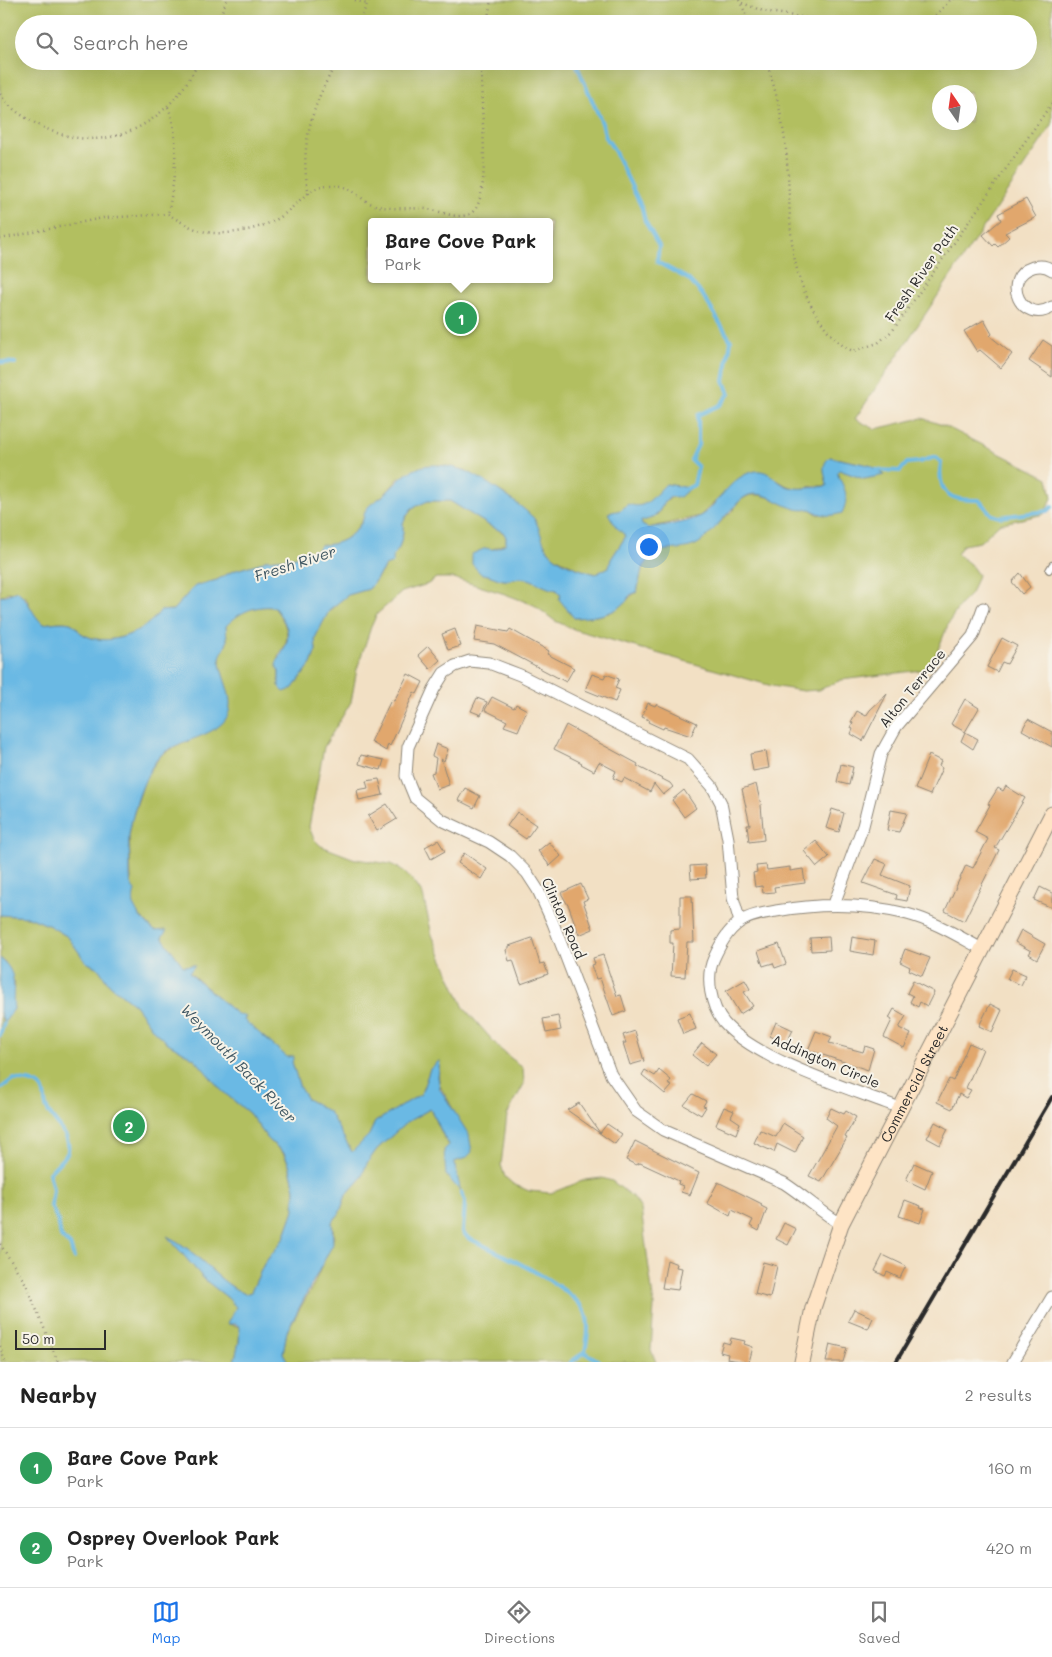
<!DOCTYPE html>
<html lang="en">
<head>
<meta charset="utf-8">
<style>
  :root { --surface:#fff; --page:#f2f2f2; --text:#222; --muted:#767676; --line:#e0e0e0; --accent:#1a73e8 }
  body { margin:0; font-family:Mali,sans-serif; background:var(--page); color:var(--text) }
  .compass { position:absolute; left:932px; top:85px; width:45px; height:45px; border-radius:50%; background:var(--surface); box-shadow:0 5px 20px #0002; rotate:347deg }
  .scale { position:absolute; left:15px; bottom:12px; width:91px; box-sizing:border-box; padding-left:5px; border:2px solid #2b2b2b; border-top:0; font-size:14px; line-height:18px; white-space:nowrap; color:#2b2b2b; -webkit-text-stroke:4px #f7f3e8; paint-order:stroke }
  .you { position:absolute; left:648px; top:546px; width:18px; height:18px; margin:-12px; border:4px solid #fff; border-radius:50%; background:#1a73e8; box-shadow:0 0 0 8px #1a73e833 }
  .badge { display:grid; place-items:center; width:32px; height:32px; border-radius:50%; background:var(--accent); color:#fff; font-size:16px; font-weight:700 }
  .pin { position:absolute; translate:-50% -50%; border:2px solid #fff; box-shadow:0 1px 5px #0006 }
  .popup { position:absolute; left:368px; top:218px; width:185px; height:65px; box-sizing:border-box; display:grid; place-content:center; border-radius:5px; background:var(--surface); filter:drop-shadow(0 1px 4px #0005); font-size:16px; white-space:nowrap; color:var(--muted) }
  .popup b { font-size:19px; color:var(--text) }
  .popup::after { content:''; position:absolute; left:50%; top:100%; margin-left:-10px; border:10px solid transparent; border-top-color:var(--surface) }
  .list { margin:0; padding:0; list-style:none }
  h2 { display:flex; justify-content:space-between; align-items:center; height:65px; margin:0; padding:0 20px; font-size:21px }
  h2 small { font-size:16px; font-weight:400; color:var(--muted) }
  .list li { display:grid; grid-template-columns:32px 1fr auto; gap:15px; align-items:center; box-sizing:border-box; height:80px; padding:0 20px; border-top:1px solid var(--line) }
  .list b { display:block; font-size:19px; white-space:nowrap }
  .list p { margin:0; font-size:16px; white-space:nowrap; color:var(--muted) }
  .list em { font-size:16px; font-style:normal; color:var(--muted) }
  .icon { flex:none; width:28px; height:28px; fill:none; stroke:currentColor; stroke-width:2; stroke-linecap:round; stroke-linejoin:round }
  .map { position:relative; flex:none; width:1052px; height:1362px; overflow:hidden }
  .search { position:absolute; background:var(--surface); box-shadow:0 5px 20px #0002; left:15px; right:15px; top:15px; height:55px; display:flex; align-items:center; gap:12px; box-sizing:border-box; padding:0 18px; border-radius:28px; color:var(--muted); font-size:19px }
  .sheet { height:225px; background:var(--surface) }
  nav { display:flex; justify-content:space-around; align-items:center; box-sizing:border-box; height:70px; border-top:1px solid var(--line); background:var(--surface); font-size:14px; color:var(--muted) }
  nav a { display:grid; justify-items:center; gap:2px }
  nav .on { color:var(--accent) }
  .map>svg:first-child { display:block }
</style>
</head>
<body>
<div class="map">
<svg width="1052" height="1362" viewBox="0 0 1052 1362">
  <rect width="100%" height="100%" fill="#f7f3e8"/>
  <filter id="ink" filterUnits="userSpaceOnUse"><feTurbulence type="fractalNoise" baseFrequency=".02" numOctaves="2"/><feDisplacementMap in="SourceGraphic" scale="10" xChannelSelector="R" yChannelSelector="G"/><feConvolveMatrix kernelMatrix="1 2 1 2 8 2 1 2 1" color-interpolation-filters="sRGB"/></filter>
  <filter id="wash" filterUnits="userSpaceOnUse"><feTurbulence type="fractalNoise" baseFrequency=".0096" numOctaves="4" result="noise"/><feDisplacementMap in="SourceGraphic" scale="20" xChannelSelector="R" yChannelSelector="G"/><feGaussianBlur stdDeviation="1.12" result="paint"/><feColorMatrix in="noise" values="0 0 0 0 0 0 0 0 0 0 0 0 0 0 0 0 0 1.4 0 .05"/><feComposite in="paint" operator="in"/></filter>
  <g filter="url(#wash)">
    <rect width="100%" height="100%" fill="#f2e0c4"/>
    <path fill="#b2bf61" stroke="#6e7546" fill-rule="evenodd" d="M0,0H1052V125L855,419L875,429L922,418L945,426L1048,478L1052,498L1044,514L999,524L980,542L963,545L957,554L970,564L978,575L971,594L960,605L949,622L933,662L922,670L841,680L819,690L803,691L772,686L576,630L555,621L534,605L505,594L453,578H436L428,584L402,592L377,614L371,627L357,669L351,702L324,747L309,827L314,839L321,846L355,859L390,864L401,869L415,883L423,895L432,935L464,1008L501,1050L523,1068L524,1084L507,1115L501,1165L505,1177L513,1184L529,1191L551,1193L585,1180L602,1178L612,1181L634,1198L641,1209L654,1306L651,1350L656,1362H288L283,1353L287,1331L314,1284L334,1237L332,1222L339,1214L346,1195L361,1178L367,1163L377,1149L407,1122L430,1109C438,1121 441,1135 449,1146L444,1150L457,1171L454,1162L466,1158C462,1143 460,1126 454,1112C444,1087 435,1091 440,1061L430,1069L421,1094L375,1122L369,1135L352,1152L329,1112L307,1099L300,1088L292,1062L244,1020L246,1017L238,1015L189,972L194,965L183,966L162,937L166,930L155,931L136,913L132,899L129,836L132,819L146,776L162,754L188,741L229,697L220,664V653L227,643L226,626C239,611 255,605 274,607C287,624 293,638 278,656L279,687L292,689L311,664L316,650L315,638L324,617L340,600L348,595L369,589L399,548L403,533V523L412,508L427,501H450L490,526L503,532L506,537V543L491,550L481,574C490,574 496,579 504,580C512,581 519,576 528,579C539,582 544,588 557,590L574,618C588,617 607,617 619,607C627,602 629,596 637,592L642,569L654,552L697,544L734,509L740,500L750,495H761L810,509L819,515L840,479L837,472L839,469L864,479L884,474L869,465L830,457L827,486H813L800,489L787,486L777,480L740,478L700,516L648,528L642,525L641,521L658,514C664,499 675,495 690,489L666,484L649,503L635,507L626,536L611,559L609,567L596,574L581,570L553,556L541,540L535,520L506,495L465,470L439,465L399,478L386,493L367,508L363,520L350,537L332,545H321L315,552L292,558L265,560L260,563L233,571L217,580L195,586L173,610L161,611C146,632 106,650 81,633C77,630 76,625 70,623C62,621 51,623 43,624L34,616L26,597L8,592L0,597ZM24,24H1028V61H24ZM940,92H970V122H940ZM372,222H550V279H372Z
      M0,915L29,917L50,926L68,937L86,962L98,968L110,985L135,1005L154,1031L168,1043L195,1059L222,1091L249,1113L268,1139L283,1153L289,1164L295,1189L294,1210L284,1238L264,1264L251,1292L245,1294C215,1281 199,1250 168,1237L205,1280L228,1298L237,1307L228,1324L240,1327L239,1342L234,1362H0V1012L3,1022L14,1009L12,995L15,984L5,962L0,958Z"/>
    <path fill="#6ab9e4" stroke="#4a7288" d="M830,457L869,465L885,475L864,479L839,470L837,472C843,488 851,494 842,513C829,517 822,516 810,509C788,515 770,489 749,495C736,499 714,533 699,543C687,551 669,548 654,552L642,569L637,592L630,595C621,615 593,617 574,618L559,599L561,595L557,590C543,588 539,582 528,579C519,576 512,581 504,580C496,579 490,574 481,574L472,564V554L486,548C494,551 499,548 506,543V537L503,532L490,526L450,501H428L412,508L407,515L403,523V533L399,548L393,556V563L385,566L369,589L348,595L330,609L315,638L316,650L311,664L292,689L284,692L279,687V671L276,665C278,657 282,654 285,647C292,631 284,620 274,607C255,605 239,612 226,626C226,631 227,636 227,641C226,649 219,653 220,662C222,680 236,699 227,717C216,737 177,740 161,755C145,770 132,814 129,835C128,845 130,856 130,866C130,874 129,885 135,891C129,909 142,920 155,931L167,930L162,937L183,966L195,965L189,973L238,1015L246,1016L244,1020L287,1057L294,1056L292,1062L300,1088L307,1099L329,1112L352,1152L369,1135L375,1122L421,1094L430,1069L440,1060L438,1077L440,1089L469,1135L472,1152L466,1158L454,1162L461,1192L446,1175L444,1150L449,1145C441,1134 438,1121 430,1109L407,1122L377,1149L367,1163L361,1178L346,1195L339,1214L332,1222L333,1244L287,1331L283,1353L288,1362H234L239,1342L240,1327L236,1324H227L236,1307L228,1298L205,1280L167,1236C198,1250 215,1281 245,1294L251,1292L264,1264L284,1238L294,1210L295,1189L289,1164L284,1153L268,1139L249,1113L222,1091L195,1059L168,1043L154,1031L135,1005L110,985L98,968L86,962L68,937L50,926L29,917L0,915V597L17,591C30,600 31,614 43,624C51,623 62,621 70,623C76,625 77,630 81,633C106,650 146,632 160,611L173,610L195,586L217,580L233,571L260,563L265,560L292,558L314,552L321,545C340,545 352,537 362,522C364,518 364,511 367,508C372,502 380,499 385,494C398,482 401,475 418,468C431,462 449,466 463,470C475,473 528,509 535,520C542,532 541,546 554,556C566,566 582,570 596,574L609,567L611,559L626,536L616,527L608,513L621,510L628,504C646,511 653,496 666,484L690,488L680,497H670C657,509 661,518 641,521L642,525L648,528C663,525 686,524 700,516C719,505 730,475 756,471C770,469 777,484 789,487C800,490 815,487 827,486C826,475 819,466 830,457Z
      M0,958C20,975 11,987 14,1009L4,1023L0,1012Z"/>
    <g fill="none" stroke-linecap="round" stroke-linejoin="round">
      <path stroke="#6ab9e4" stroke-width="4" d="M575,61L602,123L606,138L613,148L642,208L645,221L659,246L657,262L688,279L702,294L731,341L724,381L729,394L720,405L698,415V445L691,460L698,467L694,485L686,489
        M0,362L15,363
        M875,470L900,471L907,463L919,462L935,457L941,462C937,494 949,501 979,500L991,514L999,517L1047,511L1052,507
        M0,1035L4,1023
        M0,1089L13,1079C22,1081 34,1080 40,1086C47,1093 43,1101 47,1109C53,1123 74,1136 67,1154L49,1173L53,1189L51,1206L58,1221L61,1237L70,1245L74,1258
        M461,1192L465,1201L463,1232L468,1238C493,1250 577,1288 586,1314C590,1326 587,1340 585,1352L600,1362
        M571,1362L585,1352"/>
    </g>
    <g id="blocks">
      <path fill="#e1a76d" d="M1026,199L1036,217L1005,233L1009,237L998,247L995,244L993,246L983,235L1001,220L998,214Z
        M984,320L992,334L990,336L1012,354L1001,368L980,350L977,352L964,331Z
        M1043,340L1052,346V377L1029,361Z
        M1020,573L1030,587L1022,594L1012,582Z
        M477,626L508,632L510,629L549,651L547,654L574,668L566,682L494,644L474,641Z
        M455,629L461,646L448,650L442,634Z
        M1002,638L1017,646L1007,664L1002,662L997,672L987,667Z
        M428,646L440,660L430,669L418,655Z
        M408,674L423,682L417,694L414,692L397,731L390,746L388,744L386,751L371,742L391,700L394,701Z
        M592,674L604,678L606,674L619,679L615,688L620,690L615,702L585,690Z
        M887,694L863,741L851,734L853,729L851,728L853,723L851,722L857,711L866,716L870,710Z
        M492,697L514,708L516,704L527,710L518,731L504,726L507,721L485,710Z
        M477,698L487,702L481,715L471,711Z
        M965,699L979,708L965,732L951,724Z
        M648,703L655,706L656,704L697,723L691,736L664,727L663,729L648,722L649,720L642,717Z
        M1028,719L1052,732V747L1022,730Z
        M566,725L638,764L637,766L670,783L673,787L663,795L654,784L650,792L624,778L622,782L613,778L616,771L599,762L594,771L581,764L582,763L554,749Z
        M965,732L978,739L973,749L961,741Z
        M436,744L448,749L444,761L441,759L449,785L437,789L431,773L434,772L436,758L432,756Z
        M766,751L769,768L753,771L750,754Z
        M361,755L384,760L381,770L359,764Z
        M929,755L941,761L939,766L942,768L930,795L915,789Z
        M841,764L853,767L849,785L837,782Z
        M379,779L383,795L359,800L357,790L368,788L366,781Z
        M756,784L761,805L764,840L749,842L747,825H750L742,789Z
        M1006,786L1025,798L995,848L999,850L964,921L945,911L966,865L973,868L988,839L975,832L990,805L988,804L998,788L1003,791Z
        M465,788L480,796L474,808L458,800Z
        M684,790L696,808L684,817L672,800Z
        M387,804L397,819L377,831L368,816Z
        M832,809L844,813L839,832L826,828Z
        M891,810L907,813L899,832L887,830Z
        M517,812L536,825L526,839L507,826Z
        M438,840L445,851L431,859L425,847Z
        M816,841L829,857L817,867L804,851Z
        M549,842L561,856L550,866L538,851Z
        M464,853L487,869L481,879L458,863Z
        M875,859L887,864L882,875L910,886L907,901L896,899L897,895L863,883Z
        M705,865L706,878L691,879L690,866Z
        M766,865L767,870L790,867V871L803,869L805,883L774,887L775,892L763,893L762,886L755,887L753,873L757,872L756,866Z
        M581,884L588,899L583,901L593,929L579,935L569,907L561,893Z
        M1040,887L1052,893V908L1034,900Z
        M680,896H692L694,942H687L685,977L671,976L673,943H670V930L680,929Z
        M1021,930L1045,944L1037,959L1029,954L1031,951L1015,942Z
        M829,937L830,950L811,951L810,938Z
        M852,937L875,941L873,955L850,951Z
        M532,938L540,964L544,963L548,974L521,984L513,960L509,961L506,950L509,948V946Z
        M779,944L786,964L775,968L773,963L763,966L758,951Z
        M905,949L930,958L922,976L909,970L910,967L900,962Z
        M603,955L617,996L621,995L626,1011L613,1016L600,978L596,979L591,965L595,964L593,958Z
        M1012,969L1026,975L1021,985L1007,979Z
        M745,980L750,989L744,992L753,1006L740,1014L726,991Z
        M913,981L934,992L927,1006L920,1002L918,1007L910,1002L913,996L907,993Z
        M990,1004L1002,1010L992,1032L979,1026Z
        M894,1009L906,1016L899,1028L911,1034L904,1048L884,1037L892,1020L889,1018Z
        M690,1013L696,1029L683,1034L677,1018Z
        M558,1016L561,1030L546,1033L543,1019Z
        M776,1022L793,1030L786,1044L770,1036Z
        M635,1031L644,1061L630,1065L623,1043H626L623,1035Z
        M816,1031L832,1037L829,1043L863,1052L865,1046L874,1049L868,1070L808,1050Z
        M702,1043L716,1054L706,1066L692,1055Z
        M969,1043L983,1049L966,1088L971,1090L966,1098L959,1094L952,1109L937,1102L949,1079L953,1081Z
        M645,1070L655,1076L659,1070L671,1080L668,1084L672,1086L665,1094L642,1075Z
        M693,1094L706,1101L703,1106L706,1107L701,1115L684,1105Z
        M579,1103L600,1133L607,1124L622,1134L615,1144L567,1110Z
        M724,1107L734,1111L731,1117L740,1123L736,1134L716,1125Z
        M831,1108L844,1114L846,1111L856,1117L845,1137L847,1138L821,1182L809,1176L837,1126L826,1118Z
        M935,1122L948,1129L940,1145L927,1138Z
        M783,1123L803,1136L795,1153L777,1144L774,1152L754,1143L760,1130L776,1137Z
        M635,1141L699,1173L690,1195L681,1192L683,1186L678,1184L679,1181L640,1163L636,1165L626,1160Z
        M914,1163L932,1171L925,1189L906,1180Z
        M718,1182L762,1204L761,1206L767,1209L759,1231L750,1226L753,1220L732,1210L730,1216L707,1203Z
        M905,1200L921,1206L920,1208L925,1209L920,1223L899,1216Z
        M784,1223L796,1229L788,1245L776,1239Z
        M883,1255L906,1266L900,1278L887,1272L885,1276L875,1271Z
        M667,1260L677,1264L676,1267L682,1268L678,1290L662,1288Z
        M763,1262L777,1266L770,1298L755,1294Z
        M854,1309L873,1318L868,1329L848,1321Z
        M731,1338L745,1341L744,1344L753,1347L749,1362L727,1359L728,1354L720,1352L723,1342L730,1344Z
        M830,1344L847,1348L843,1362H826Z"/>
    </g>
  </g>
  <g filter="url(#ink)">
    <use href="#blocks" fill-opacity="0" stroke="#8e8678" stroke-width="1"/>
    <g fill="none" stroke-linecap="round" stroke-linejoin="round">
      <defs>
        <path id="lane" d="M1049,570L1052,565"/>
        <path id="street" d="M1052,270C1047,266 1040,265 1033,267C999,278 1022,326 1052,307
          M834,904L863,826L881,754L896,727L973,636L983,608
          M740,922L733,898L728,839L721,803L712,786L688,759L520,675L489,663L470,661L455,666L444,673L434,689L408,747L406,776L415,798L442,820L489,842L510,856L527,873L538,890L553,923L611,1075L636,1111L663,1130L784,1183C804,1196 821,1212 841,1224
          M900,1108C852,1089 757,1061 724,1023C711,1007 705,977 714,958C720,945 727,931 740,922C750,915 764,913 776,911C820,903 863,903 907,914C934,921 958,936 982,949
          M1013,1362L1052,1297"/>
        <g id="secondary">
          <path id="s1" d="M802,1362L813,1308L841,1224L1052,814"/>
        </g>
      </defs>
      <use href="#lane" stroke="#8e8678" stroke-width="8"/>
      <use href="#street" stroke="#8e8678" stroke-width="13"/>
      <use href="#secondary" stroke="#8e8678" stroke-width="17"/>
      <path stroke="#8e8678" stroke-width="2.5" stroke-dasharray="1 4" stroke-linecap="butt" d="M355,0L367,4
        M739,0L751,24
        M742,3L763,11L844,24
        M216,24L227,0
        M358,24L369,0
        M487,24L491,0
        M923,24L937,14L950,0
        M766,61C777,92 785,130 787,162C792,220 785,266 818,317C828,332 837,344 853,351L878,343L893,330L1052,103
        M0,94C8,107 22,116 35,123C102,161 168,127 199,61
        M168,107C181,136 174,183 168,214
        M309,194C298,148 313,101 338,61
        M168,214C178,220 190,228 202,231C224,237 259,230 279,218C295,208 309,185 329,185C350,184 354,195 370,203C386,211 409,207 426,209C440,210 453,219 467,215C470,215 474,211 476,208C492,182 478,96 482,61
        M0,239L103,218L168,214
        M0,1244L26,1284L58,1362
        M0,1346L5,1362"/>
      <use href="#lane" stroke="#fff" stroke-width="5.5"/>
      <use href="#street" stroke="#fff" stroke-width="11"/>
      <use href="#secondary" stroke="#fee4c5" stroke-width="15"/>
      <path stroke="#2b2b2b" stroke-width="4" d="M896,1362L1052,1097"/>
    </g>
  </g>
  <g text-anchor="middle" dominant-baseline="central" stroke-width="4" stroke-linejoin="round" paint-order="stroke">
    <g font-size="14" fill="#2b2b2b" stroke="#f7f3e8">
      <text transform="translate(921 273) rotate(-55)">Fresh River Path</text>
      <text transform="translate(912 688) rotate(-51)">Alton Terrace</text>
      <text transform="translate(564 918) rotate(66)">Clinton Road</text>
      <text transform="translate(826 1061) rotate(23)">Addington Circle</text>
      <text stroke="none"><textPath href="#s1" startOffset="302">Commercial Street</textPath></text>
    </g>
    <g font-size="15" font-style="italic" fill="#3e5662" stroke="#f7f3e8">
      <text transform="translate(295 563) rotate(-18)">Fresh River</text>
      <text transform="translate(239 1063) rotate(46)">Weymouth Back River</text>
    </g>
  </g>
</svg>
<svg class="compass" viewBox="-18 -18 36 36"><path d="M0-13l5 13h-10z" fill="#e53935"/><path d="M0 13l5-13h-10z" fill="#767676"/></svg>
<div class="scale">50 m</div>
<div class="you"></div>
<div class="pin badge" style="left:461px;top:318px;background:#2e9e5b">1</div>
<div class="popup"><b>Bare Cove Park</b>Park</div>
<div class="pin badge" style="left:129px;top:1126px;background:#2e9e5b">2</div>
<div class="search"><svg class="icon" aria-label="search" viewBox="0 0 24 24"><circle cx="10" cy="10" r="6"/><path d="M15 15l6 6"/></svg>Search here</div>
</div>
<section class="sheet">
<h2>Nearby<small>2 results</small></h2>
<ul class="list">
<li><span class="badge" style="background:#2e9e5b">1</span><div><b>Bare Cove Park</b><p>Park</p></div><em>160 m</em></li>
<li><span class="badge" style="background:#2e9e5b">2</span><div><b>Osprey Overlook Park</b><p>Park</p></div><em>420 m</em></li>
</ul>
</section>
<nav>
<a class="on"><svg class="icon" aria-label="map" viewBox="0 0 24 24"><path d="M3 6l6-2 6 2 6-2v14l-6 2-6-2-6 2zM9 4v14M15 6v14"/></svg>Map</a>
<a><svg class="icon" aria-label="directions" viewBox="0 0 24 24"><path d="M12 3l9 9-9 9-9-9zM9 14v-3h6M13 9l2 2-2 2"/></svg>Directions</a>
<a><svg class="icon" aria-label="saved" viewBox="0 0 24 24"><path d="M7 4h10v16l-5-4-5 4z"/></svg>Saved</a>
</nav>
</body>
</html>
